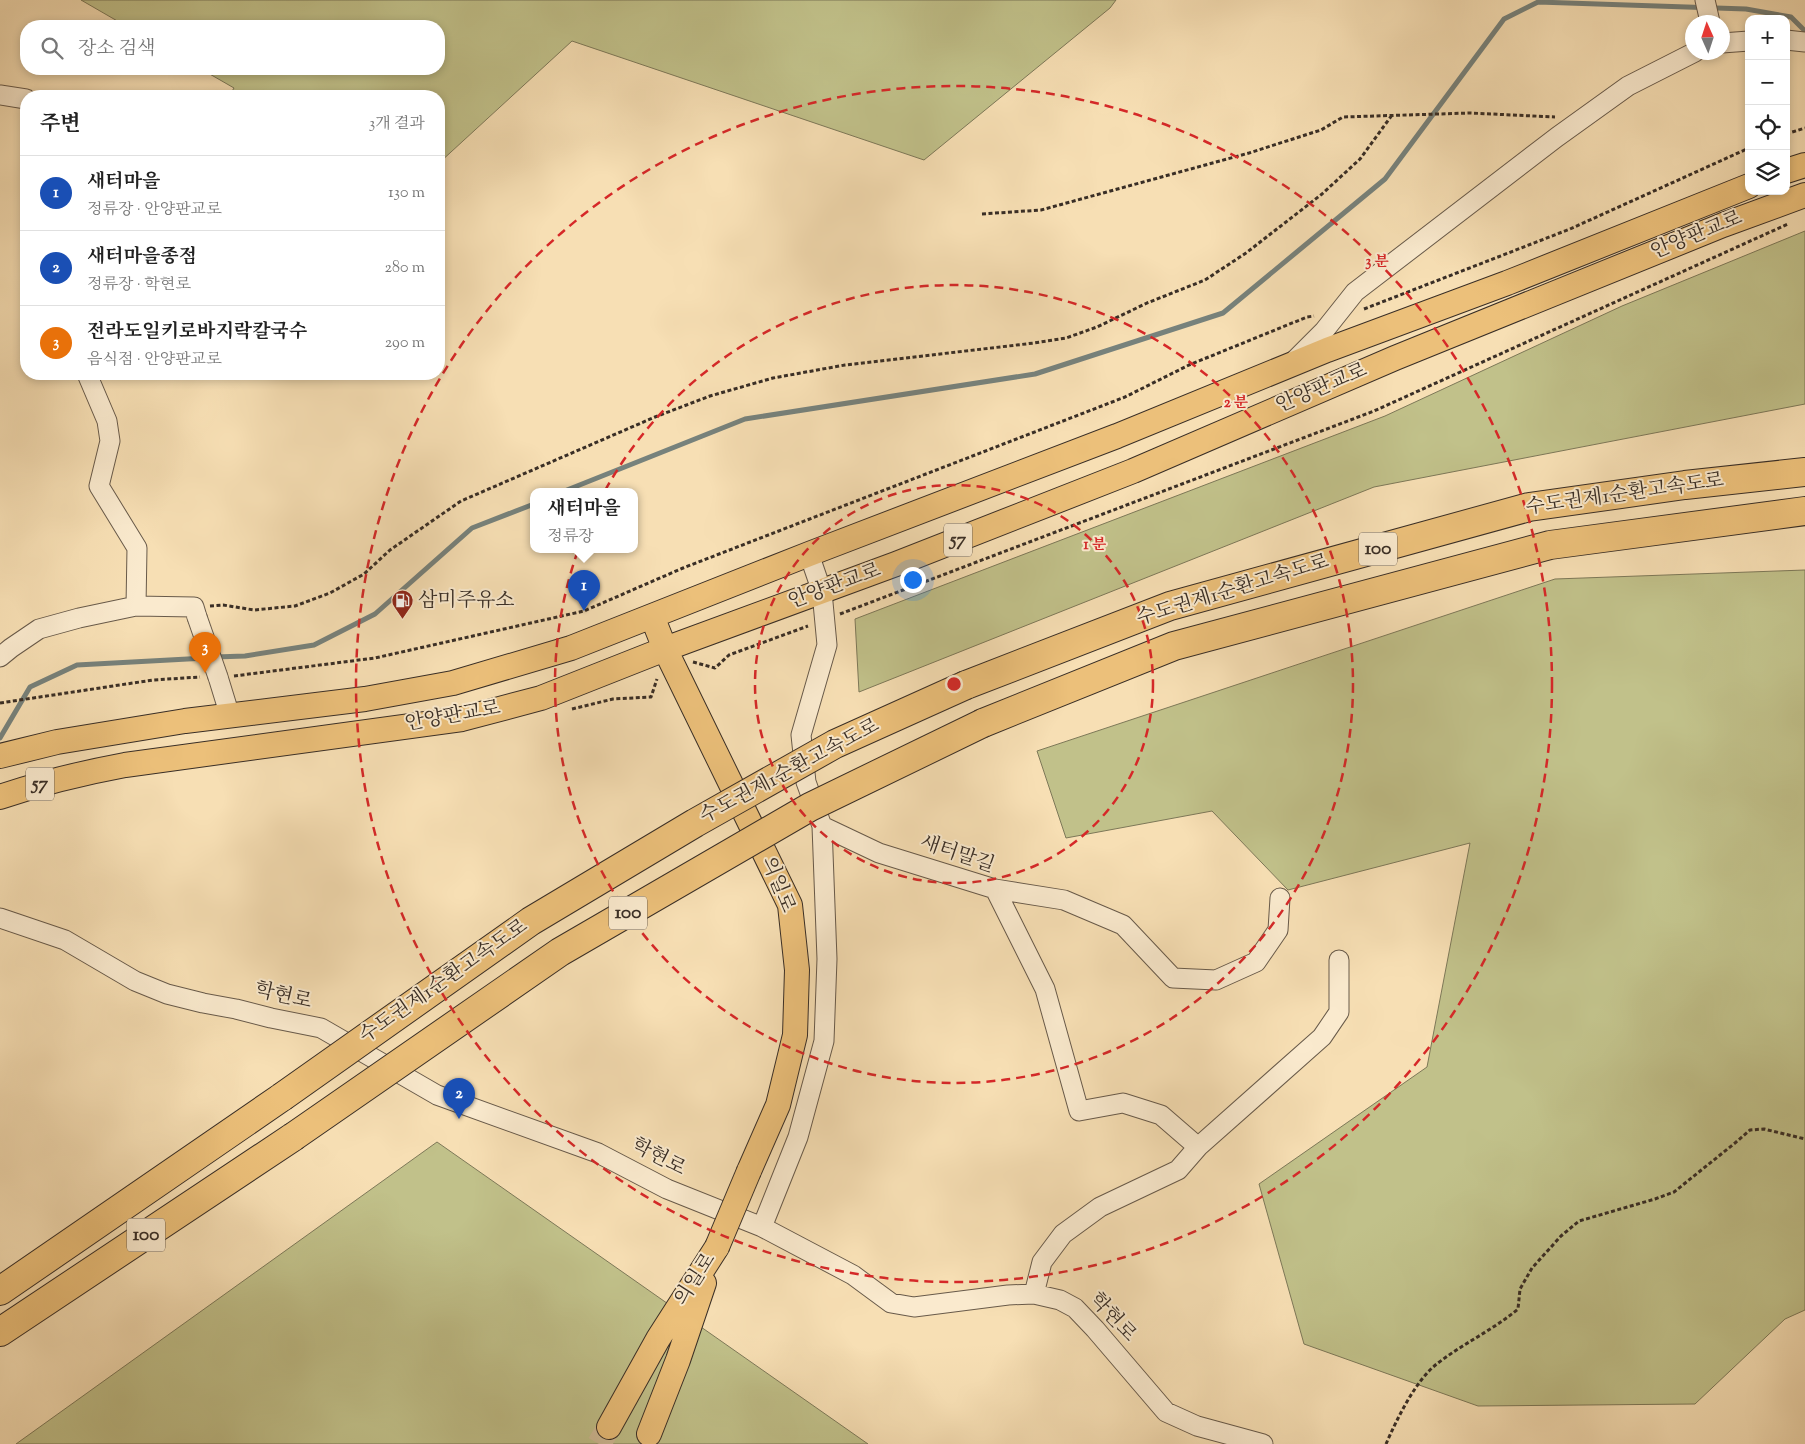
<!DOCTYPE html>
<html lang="ko">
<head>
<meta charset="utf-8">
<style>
  :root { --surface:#fff; --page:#f2f2f2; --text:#222; --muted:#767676; --line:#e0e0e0; --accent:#0b8043 }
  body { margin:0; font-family:"Sorts Mill Goudy","Noto Serif KR",serif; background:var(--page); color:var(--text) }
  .controls { position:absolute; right:15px; top:15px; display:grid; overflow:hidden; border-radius:10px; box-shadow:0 2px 8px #0003 }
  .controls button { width:45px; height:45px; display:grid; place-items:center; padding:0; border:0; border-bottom:1px solid var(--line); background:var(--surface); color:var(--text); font:25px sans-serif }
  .compass { position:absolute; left:1685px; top:15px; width:45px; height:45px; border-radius:50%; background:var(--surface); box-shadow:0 2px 8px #0003; rotate:357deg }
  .you { position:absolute; left:912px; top:579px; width:18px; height:18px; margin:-12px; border:4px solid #fff; border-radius:50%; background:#1a73e8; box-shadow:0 0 0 8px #1a73e833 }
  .badge { display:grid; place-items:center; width:32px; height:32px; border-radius:50%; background:var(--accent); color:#fff; font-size:16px; font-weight:700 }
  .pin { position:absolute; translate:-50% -41px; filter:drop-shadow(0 1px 2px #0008) }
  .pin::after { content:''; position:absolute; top:26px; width:18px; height:15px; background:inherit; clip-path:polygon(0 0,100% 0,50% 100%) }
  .popup { position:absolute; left:530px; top:488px; width:108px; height:65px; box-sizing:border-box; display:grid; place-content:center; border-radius:10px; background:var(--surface); filter:drop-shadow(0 1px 4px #0005); font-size:16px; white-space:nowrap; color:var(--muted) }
  .popup b { font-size:19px; color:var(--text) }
  .popup::after { content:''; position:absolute; left:50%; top:100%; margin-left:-10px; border:10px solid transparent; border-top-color:var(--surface) }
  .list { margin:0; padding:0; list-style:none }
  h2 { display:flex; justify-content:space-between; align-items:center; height:65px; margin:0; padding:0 20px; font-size:21px }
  h2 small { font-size:16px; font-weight:400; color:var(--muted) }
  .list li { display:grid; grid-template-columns:32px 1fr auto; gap:15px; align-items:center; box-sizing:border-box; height:75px; padding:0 20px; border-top:1px solid var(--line) }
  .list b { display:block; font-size:19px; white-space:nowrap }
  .list p { margin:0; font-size:16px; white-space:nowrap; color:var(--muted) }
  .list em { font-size:16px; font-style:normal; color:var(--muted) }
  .icon { flex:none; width:28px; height:28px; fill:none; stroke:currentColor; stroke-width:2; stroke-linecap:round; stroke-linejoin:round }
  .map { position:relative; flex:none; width:1805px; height:1444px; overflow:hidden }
  .search { position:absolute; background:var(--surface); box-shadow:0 2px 8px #0003; left:20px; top:20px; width:425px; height:55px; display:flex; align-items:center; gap:12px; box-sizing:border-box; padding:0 18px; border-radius:20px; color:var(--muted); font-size:19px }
  .panel { position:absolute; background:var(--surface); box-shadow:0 2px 8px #0003; left:20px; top:90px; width:425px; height:290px; border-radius:20px }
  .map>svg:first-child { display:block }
</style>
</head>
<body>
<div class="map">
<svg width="1805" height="1444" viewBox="0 0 1805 1444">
  <rect width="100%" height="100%" fill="#f7dfb4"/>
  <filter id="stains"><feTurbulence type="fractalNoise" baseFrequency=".004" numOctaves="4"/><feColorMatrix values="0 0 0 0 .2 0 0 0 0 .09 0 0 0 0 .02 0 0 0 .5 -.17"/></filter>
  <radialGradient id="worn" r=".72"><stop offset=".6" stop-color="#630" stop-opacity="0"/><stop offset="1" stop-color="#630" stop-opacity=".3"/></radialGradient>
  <path fill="#c1c18a" stroke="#7d7858" d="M81,0H1116L1110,8L924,160L572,41L439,163V96H229L234,88L201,69H439V26H126Z
    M1805,231V404L1374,487L859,692L855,619L1385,416L1622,306Z
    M1805,570V1310L1785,1319L1695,1404L1478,1406L1304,1344L1259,1184L1427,1067L1470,843L1288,890L1212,811L1066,838L1037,751L1555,579Z
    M437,1142L868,1444H16Z"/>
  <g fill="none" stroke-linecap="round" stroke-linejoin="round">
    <path stroke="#77827c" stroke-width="5" d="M562,492L745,419L1035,374L1223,313L1385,179L1504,19L1538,2L1746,9L1791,17L1805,31
      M215,657L245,656L314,645L375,614L472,528L534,504
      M0,738L30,687L77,665L206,658"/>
    <path stroke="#d1bc98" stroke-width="24" stroke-dasharray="24 12" stroke-linecap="butt" d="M599,1444L609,1427"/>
    <defs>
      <path id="minor" d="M1705,0L1710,22
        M1786,40L1805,42
        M1722,43L1749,41
        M0,95L26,99
        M1295,360L1324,331L1355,292L1557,137L1628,86L1695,52
        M87,374L107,421L110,441L99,486L137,548L136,606
        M809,554L822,592L827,645L801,735L806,782L822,826L879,853L995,889L1045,989L1079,1111L1123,1103L1161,1115L1198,1147
        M0,657L11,648L39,629L79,618L136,606L194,607L197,617
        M218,677L230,716
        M995,889L1064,900L1123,925L1173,978L1216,980L1256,962L1278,930L1280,898
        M0,918L65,940L135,981L167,994L203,1003L236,1009L271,1018L321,1028L437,1095L598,1153L667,1189L762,1227L853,1275L891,1303L914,1307L1008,1295L1034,1294L1060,1300L1075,1308L1095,1329L1166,1412L1197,1426L1263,1444
        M762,1227L798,1137L824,1041L827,959L822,826
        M1034,1294L1042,1262L1063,1234L1100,1207L1178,1170L1198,1147L1322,1037L1339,1012V960"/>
      <path id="major" d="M1786,171L1805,165
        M652,616L665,649L790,905L797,970L795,1035L778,1105L749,1171
        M0,756L57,742L185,721L365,699L453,683L571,648L809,554L1117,436L1327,350L1507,283L1749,186
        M0,797C41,783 82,773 125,765L462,719L541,698L665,649L896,564L1133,471L1395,358L1723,225L1805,195
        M609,1427L658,1339L717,1247
        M649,1434L678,1360L704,1283"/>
      <path id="highway" d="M966,685L1170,606L1529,507L1685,485L1805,472
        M983,723L1174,646L1550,545L1805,511
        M0,1291L282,1097
        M0,1332L293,1137"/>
    </defs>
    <use href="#minor" stroke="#685a4a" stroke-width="21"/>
    <use href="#major" stroke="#392e26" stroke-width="26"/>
    <use href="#highway" stroke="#392e26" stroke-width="30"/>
    <path stroke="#392e26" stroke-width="3" stroke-dasharray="4 2.5" stroke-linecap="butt" d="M1786,134L1805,128
      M982,214L1041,210L1249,153L1321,130L1343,117L1470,113L1555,117
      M1364,309L1570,229L1749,148
      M210,606L223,605L254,610L295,606L330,593L364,574L390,550L461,501L655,417L710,396L773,378L845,365L1034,343L1066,338L1097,327L1147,303L1205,280L1246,253L1322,194L1360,159L1392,115
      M840,614L1374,411L1788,224
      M693,662L715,668L729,655L808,626
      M234,676L375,658L584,611L683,568L1125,397L1189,365L1307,317L1314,316
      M0,703L153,680L200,677
      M572,709L613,699L651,697L657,679
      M1386,1444C1397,1419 1416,1379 1438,1363C1464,1343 1493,1330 1518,1309L1520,1289L1532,1268L1561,1236L1579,1221L1655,1199L1674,1192L1735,1143L1750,1130L1764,1129L1805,1139"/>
    <use href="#minor" stroke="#faeace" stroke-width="19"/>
    <use href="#major" stroke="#ecc07a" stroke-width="24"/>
    <use href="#highway" stroke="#ecc07a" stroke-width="28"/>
    <defs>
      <path id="minor-bridge" d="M197,617L218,677"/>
      <path id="major-bridge" d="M717,1247L749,1171"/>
      <path id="highway-bridge" d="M282,1097L531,921L695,823L835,744L966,685
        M293,1137L560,952L810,807L983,723"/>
    </defs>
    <use href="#minor-bridge" stroke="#685a4a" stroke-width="21" stroke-linecap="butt"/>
    <use href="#major-bridge" stroke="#392e26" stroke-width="26" stroke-linecap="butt"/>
    <use href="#highway-bridge" stroke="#392e26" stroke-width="30" stroke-linecap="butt"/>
    <use href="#minor-bridge" stroke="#faeace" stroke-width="19"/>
    <use href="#major-bridge" stroke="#ecc07a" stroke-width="24"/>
    <use href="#highway-bridge" stroke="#ecc07a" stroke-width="28"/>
  </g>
  <g fill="none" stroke="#d62828" stroke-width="2.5" stroke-dasharray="9 6">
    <circle cx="954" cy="684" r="199"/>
    <circle cx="954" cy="684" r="399"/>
    <circle cx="954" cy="684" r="598"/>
  </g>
  <defs>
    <symbol id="fuel-pin" viewBox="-11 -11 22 30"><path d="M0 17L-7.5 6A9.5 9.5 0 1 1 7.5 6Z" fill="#8f2418" stroke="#faeace"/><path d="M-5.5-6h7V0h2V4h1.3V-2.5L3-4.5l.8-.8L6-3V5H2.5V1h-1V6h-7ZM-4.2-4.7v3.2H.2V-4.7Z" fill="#fff"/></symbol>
  </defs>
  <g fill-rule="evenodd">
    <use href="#fuel-pin" x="390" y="588" width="25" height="34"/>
  </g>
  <g text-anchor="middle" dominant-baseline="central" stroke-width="4" stroke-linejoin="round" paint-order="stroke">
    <g fill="#faeace" stroke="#736658" stroke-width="1">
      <rect x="944" y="523.5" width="28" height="33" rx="4"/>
      <rect x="1359" y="532.5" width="38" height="33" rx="4"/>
      <rect x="26" y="767.5" width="28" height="33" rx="4"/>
      <rect x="609" y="896.5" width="38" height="33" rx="4"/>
      <rect x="127" y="1218.5" width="38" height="33" rx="4"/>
    </g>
    <g font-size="19" font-weight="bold" fill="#392e26">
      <text x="958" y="540">57</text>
      <text x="1378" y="549">100</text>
      <text x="40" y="784">57</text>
      <text x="628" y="913">100</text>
      <text x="146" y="1235">100</text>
    </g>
    <g font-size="20" fill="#392e26" stroke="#faeace">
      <text transform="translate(1697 236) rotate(-22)">안양판교로</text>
      <text transform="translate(1322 389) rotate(-23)">안양판교로</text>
      <text transform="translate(1625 495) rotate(-8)">수도권제1순환고속도로</text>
      <text transform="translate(835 587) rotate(-20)">안양판교로</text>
      <text transform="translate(1233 591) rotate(-17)">수도권제1순환고속도로</text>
      <text transform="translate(453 717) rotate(-10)">안양판교로</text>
      <text transform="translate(790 772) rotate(-28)">수도권제1순환고속도로</text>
      <text transform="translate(957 855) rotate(19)">새터말길</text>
      <text transform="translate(777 885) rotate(68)">의일로</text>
      <text transform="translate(444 982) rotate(-35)">수도권제1순환고속도로</text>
      <text transform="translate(283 997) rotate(13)">학현로</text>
      <text transform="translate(658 1158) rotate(27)">학현로</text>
      <text transform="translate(696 1280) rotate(-57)">의일로</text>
      <text transform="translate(1112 1318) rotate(47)">학현로</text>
    </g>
    <g font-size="20" fill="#392e26" stroke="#faeace" text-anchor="start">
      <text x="418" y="601">삼미주유소</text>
    </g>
  </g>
  <circle cx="954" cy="684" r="8" fill="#d62828" stroke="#faeace" stroke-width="2.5"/>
  <g font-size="15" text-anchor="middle" font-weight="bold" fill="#d62828" stroke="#faeace" stroke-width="4" stroke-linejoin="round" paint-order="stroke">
    <text x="1377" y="266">3 분</text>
    <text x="1236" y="407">2 분</text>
    <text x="1095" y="549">1 분</text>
  </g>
  <rect width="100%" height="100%" filter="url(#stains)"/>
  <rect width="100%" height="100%" fill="url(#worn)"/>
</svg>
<div class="controls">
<button>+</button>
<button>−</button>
<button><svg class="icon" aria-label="locate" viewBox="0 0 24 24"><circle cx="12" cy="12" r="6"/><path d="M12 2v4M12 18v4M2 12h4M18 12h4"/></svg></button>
<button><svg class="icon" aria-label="layers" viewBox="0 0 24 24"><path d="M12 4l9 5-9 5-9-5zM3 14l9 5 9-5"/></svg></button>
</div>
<svg class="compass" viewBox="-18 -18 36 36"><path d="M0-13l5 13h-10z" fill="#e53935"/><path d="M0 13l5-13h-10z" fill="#767676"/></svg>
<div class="you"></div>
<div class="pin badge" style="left:584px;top:611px;background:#1a4fb4">1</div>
<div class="popup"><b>새터마을</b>정류장</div>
<div class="pin badge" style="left:459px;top:1119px;background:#1a4fb4">2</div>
<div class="pin badge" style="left:205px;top:673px;background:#e8710a">3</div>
<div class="search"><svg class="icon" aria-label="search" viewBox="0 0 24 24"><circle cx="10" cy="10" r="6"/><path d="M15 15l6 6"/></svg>장소 검색</div>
<section class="panel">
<h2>주변<small>3개 결과</small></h2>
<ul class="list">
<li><span class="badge" style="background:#1a4fb4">1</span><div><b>새터마을</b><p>정류장 · 안양판교로</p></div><em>130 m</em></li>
<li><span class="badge" style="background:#1a4fb4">2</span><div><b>새터마을종점</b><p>정류장 · 학현로</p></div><em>280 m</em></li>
<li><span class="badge" style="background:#e8710a">3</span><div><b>전라도일키로바지락칼국수</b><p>음식점 · 안양판교로</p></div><em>290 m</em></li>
</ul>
</section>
</div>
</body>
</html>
